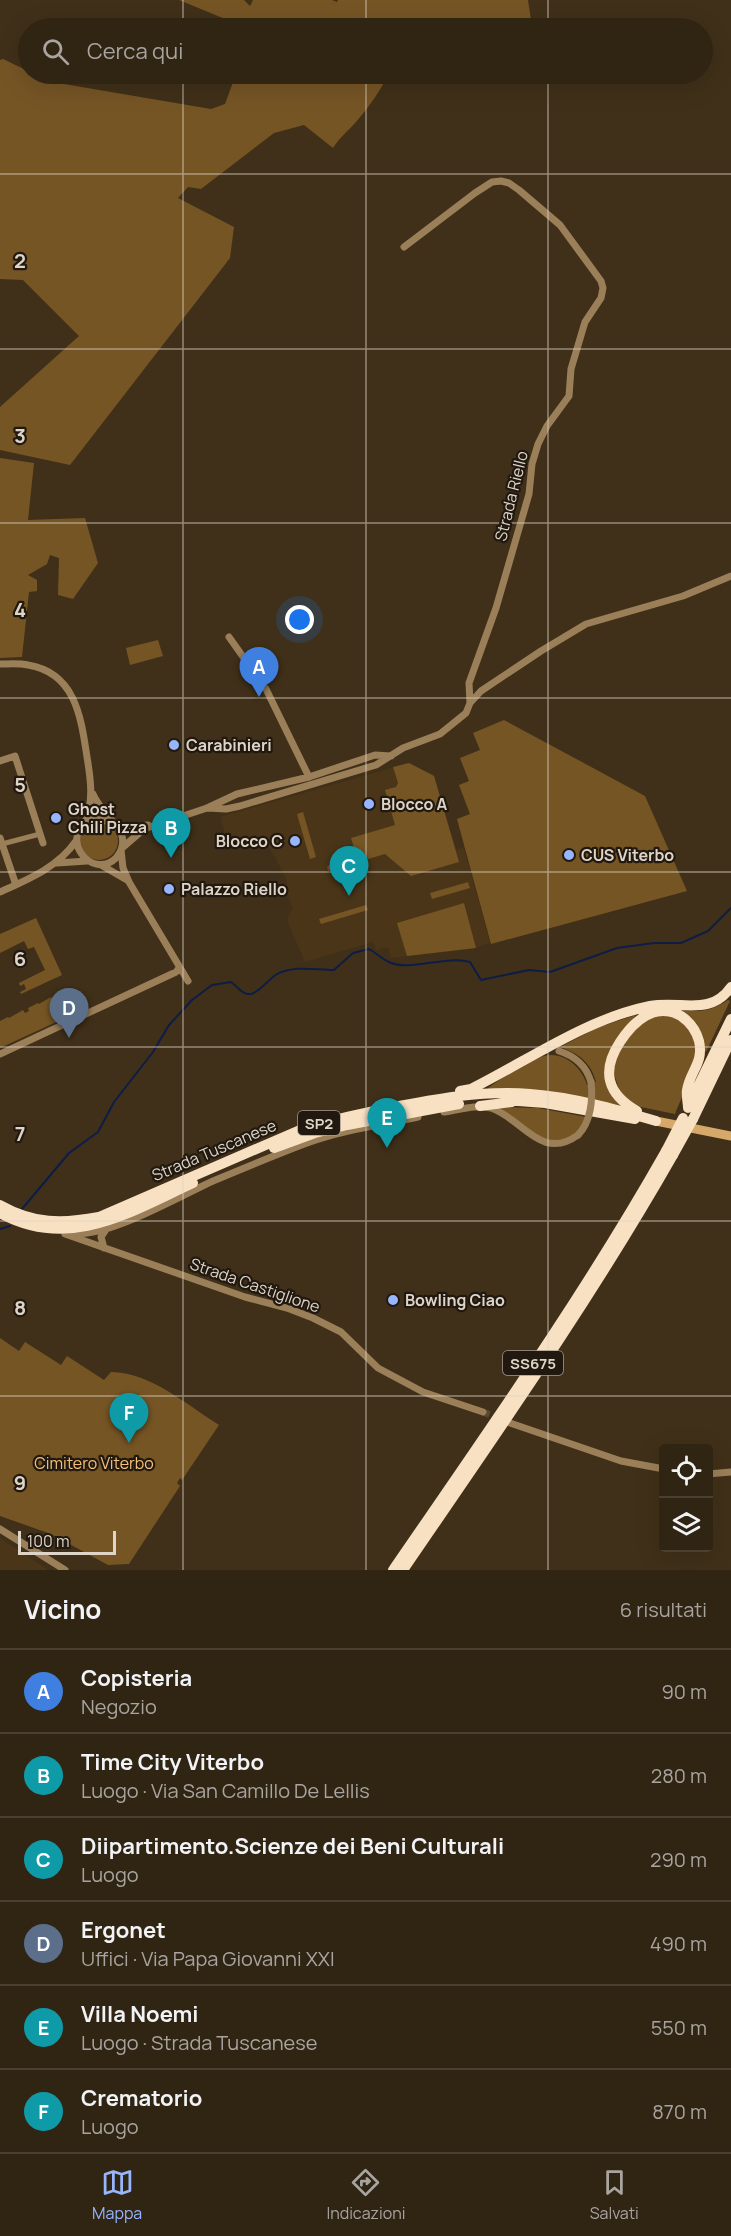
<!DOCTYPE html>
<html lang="it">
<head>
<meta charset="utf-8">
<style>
  :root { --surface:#302413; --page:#382c1c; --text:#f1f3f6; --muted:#a8a4a0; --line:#4b4133; --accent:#97b6fd }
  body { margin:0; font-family:Manrope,sans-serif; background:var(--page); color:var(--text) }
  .controls { position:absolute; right:18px; bottom:18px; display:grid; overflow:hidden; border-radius:6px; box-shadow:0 6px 24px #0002 }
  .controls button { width:54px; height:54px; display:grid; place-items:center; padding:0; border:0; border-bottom:2px solid var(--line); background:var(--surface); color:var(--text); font:30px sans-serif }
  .scale { position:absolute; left:18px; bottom:15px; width:98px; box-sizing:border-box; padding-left:6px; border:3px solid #ded4c7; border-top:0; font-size:16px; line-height:21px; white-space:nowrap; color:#ded4c7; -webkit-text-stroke:4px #211910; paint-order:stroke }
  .you { position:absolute; left:300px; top:620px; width:21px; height:21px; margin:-15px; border:4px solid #fff; border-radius:50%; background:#1a73e8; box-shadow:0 0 0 9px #1a73e833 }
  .badge { display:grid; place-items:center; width:39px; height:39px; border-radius:50%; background:var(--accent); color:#fff; font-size:20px; font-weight:700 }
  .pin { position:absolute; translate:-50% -50px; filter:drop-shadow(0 2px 3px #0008) }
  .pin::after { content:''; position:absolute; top:32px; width:21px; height:18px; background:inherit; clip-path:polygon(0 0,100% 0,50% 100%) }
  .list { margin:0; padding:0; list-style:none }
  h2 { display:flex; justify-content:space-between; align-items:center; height:78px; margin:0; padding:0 24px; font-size:26px }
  h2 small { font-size:20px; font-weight:400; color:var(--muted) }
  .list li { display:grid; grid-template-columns:39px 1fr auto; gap:18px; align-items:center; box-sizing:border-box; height:84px; padding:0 24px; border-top:2px solid var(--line) }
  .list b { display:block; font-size:22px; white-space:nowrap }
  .list p { margin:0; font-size:20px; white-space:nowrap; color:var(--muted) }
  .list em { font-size:20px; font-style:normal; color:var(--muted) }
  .icon { flex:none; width:33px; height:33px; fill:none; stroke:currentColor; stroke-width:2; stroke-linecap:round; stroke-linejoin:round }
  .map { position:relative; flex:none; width:731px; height:1570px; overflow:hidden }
  .search { position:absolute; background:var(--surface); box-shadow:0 6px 24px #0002; left:18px; right:18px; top:18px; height:66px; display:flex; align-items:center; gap:15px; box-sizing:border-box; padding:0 21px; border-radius:33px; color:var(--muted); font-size:22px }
  .sheet { height:582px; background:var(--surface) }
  nav { display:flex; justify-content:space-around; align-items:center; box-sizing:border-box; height:84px; border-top:2px solid var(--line); background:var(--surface); font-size:16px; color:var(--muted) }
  nav a { display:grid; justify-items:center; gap:3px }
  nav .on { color:var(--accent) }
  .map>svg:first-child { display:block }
</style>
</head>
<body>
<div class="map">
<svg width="731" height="1570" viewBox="0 0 731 1570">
  <rect width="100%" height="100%" fill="#403019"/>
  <path fill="#4a3518" d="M409,763L434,775L456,850L464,848L490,943L471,949L391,958L388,947L376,950L373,942L305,962L287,920L293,908L285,888L287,882L284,874L264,837L230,847L220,817Z
    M0,1538L14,1547L48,1570H0Z"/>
  <path fill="#765525" d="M179,0H244L250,6L253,0H332L337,2L338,0H528L531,20L515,28H247Z
    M3,59L28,71V74H34L52,82L211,109L225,104L236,74H389C380,91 369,107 356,122C348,131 339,138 333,148L304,125L274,133L201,189L188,187L178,198L234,227L230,258L70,465L0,450V407L79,336L23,280L0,279V60Z
    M0,458L34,463L28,520L85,518L98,563L73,599L58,595L59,558L50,555L47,564L28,575L37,580V591L29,592L22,657L0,658Z
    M158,640L163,656L130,665L126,648Z
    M504,720L645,796L687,891L491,944L457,819L470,814L459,785L469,781L460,758L480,750L473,733Z
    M409,763L434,776L459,862L411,876L385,854L328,871L327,866L357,857L351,838L395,825L385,790L396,787L398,783L393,767Z
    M303,812L316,857L310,859L297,814Z
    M80 841a19 19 0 1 1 38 0a19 19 0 1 1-38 0Z
    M468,882L470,888L432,899L430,893Z
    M464,903L476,948L407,956L397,923Z
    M366,905L368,910L321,924L319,919Z
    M36,918L62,975L21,994L20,992L26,989L24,984L20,986L19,983L45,970L34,947L28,949L24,941L0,953V934Z
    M51,997L53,1000L58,998L63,1005L67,1017L0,1048V1021L8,1017L9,1018L23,1010L25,1013L29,1011L28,1008L38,1003L39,1004Z
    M728,1000L730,1001L706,1052L676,1009C695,1013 711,1012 728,1000Z
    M636,1015L609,1055L622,1107L487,1089C498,1080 531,1059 544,1056C564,1051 582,1068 587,1085L596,1082C591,1062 578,1053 560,1047L599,1027Z
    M660,1015C675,1017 684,1020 691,1033C706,1060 684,1089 675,1114L636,1106L620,1092L613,1071L616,1058L634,1029L642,1020Z
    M502,1107L538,1108L586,1117C583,1122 580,1130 576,1133C550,1155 521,1124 501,1109Z
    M0,1338L19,1351L25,1342L61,1365L67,1356L104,1380L111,1372C150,1372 187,1405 219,1425L182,1480L180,1478L177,1483L180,1486L129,1564L108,1565L51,1534L0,1516Z"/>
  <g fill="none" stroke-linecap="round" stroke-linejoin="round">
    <path stroke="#0e1d46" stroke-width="2" d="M22,1209L69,1153L98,1132L114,1102L153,1052L169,1025L192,1000L212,985L231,982C237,986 242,995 251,994C258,993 269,979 277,974C295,965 315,970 334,970L353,953L369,949C376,953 382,959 389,962C408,972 447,955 470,962L481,980L529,970L550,972L617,948L654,943H681L708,931L731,908
      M0,1229L10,1226"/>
    <path stroke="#584933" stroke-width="7" stroke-dasharray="7 3.5" stroke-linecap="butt" d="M483,1412L501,1419"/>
    <path stroke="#9b7f59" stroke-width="5" d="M2,844L40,834"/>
    <path stroke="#9b7f59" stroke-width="7" d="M404,247L475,193L492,182L501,181L509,183L519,190L560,225L601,281L603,288L601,298L585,322L571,369L569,396L547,426L538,444L532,464L529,494L496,608L469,683L470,703
      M229,637L266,689L309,777
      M0,664C9,664 19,663 28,665C76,673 81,718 87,757C91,781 94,802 84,825
      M0,761L15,756L43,843
      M93,794C100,811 119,824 122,836C124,844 121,852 116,858C91,882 55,834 94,819L111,822
      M207,808L226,809L240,806L376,765L403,748L440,734L466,713L470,703L481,691L541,651L586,624L683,596L731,576
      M115,824L130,827L148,825
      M0,838L16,885
      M122,848L144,829L207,808L237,794L309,777L375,755L391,756
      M121,850L123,868L129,882L188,981
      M57,863L87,861
      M101,865L127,880
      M0,892C29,879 58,867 76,841
      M68,1003L75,1018
      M559,1051C575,1056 586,1065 591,1082
      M0,1054L176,972L179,968
      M444,1112C459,1110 476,1104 491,1108C522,1118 541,1162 578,1135
      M76,1233C107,1238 182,1195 213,1181C244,1168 275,1155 307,1143C342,1130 381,1125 418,1117
      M65,1234L245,1297L287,1308L313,1318L341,1332L378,1368L423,1392L483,1412
      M104,1248L101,1237L107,1228
      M510,1423L621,1461L664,1469
      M708,1474L731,1472
      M0,1529L65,1570"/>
    <path stroke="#d6a96b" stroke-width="9" d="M656,1121L731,1136"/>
    <path stroke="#f8e0c2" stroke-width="10" d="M460,1091L471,1089C529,1060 586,1019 650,1006C681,1000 710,1017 731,987
      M505,1100L545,1103L635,1119
      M689,1105L731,1019
      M480,1106L512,1102
      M637,1111C607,1094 601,1071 620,1042C633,1022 655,1001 681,1016C690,1022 696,1030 699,1041C704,1063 690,1071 687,1090C686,1095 688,1103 688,1108
      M693,1119L731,1040
      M274,1148L315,1133L347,1125L459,1104
      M0,1205C34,1224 62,1224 99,1217L307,1127C334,1119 361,1114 388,1108C434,1099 483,1090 530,1094C572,1097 615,1109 656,1121
      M0,1213C69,1251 130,1212 193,1183
      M393,1570C487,1433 584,1296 666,1151
      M403,1570C496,1434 591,1299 673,1155"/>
    <path stroke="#9b7f59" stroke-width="7" d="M578,1135C591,1122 593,1099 591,1082"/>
    <path stroke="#f8e0c2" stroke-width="10" d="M666,1151L683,1118
      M673,1155L693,1119"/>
  </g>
  <path fill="none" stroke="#ded4c7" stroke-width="1.5" stroke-opacity="0.55" d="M183,0V28M366,0V28M548,0V28M183,74V1570M366,74V1570M548,74V1570M0,174H731M0,349H731M0,523H731M0,698H731M0,872H731M0,1047H731M0,1221H731M0,1396H731"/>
  <g fill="#97b6fd" stroke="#211910" stroke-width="2">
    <circle cx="174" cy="745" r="6"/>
    <circle cx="369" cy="804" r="6"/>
    <circle cx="56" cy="818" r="6"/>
    <circle cx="295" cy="841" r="6"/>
    <circle cx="569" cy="855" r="6"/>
    <circle cx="169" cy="889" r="6"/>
    <circle cx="393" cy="1300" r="6"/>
  </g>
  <g text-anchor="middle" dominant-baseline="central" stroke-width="4.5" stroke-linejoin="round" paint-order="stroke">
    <g fill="#211910" stroke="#a59c90" stroke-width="1.5">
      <rect x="298" y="1111" width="42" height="24" rx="4.5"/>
      <rect x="503" y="1351" width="60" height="24" rx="4.5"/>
    </g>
    <g font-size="15" font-weight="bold" fill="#ded4c7">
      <text x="319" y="1123">SP2</text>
      <text x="533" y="1363">SS675</text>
    </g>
    <g font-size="16" fill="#ded4c7" stroke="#211910">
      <text transform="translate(511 496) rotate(-76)">Strada Riello</text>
      <text transform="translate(214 1150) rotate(-23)">Strada Tuscanese</text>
      <text transform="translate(255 1285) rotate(19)">Strada Castiglione</text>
    </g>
    <g font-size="16" font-weight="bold" fill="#ded4c7" stroke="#211910" text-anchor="start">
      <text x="186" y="745">Carabinieri</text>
      <text x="381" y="804">Blocco A</text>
      <text x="68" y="809">Ghost<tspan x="68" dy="18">Chili Pizza</tspan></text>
      <text x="283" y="841" text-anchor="end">Blocco C</text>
      <text x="581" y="855">CUS Viterbo</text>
      <text x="181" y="889">Palazzo Riello</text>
      <text x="405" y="1300">Bowling Ciao</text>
    </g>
    <g font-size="16" fill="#f5c077" stroke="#211910">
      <text x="94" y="1463">Cimitero Viterbo</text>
    </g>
  </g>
  <g font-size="20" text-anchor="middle" font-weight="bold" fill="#ded4c7" stroke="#211910" stroke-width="4.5" stroke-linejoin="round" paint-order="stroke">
    <text x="20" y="268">2</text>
    <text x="20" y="443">3</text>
    <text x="20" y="617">4</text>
    <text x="20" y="792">5</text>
    <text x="20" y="966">6</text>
    <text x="20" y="1141">7</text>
    <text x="20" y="1315">8</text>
    <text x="20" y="1490">9</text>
  </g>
</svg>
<div class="controls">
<button><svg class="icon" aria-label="locate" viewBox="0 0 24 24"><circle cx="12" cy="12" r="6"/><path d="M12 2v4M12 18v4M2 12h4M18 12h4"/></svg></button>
<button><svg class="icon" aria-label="layers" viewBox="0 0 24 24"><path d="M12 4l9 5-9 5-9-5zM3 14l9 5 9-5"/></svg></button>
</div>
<div class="scale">100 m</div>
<div class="you"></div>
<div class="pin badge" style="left:259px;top:697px;background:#3f7fe0">A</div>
<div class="pin badge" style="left:171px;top:858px;background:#0f9aa8">B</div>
<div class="pin badge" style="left:349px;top:896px;background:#0f9aa8">C</div>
<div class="pin badge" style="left:69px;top:1038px;background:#5c6f8a">D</div>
<div class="pin badge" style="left:387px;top:1148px;background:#0f9aa8">E</div>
<div class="pin badge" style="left:129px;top:1443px;background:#0f9aa8">F</div>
<div class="search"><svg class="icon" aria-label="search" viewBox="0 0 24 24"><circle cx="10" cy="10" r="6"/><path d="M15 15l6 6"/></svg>Cerca qui</div>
</div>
<section class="sheet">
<h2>Vicino<small>6 risultati</small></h2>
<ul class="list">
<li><span class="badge" style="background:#3f7fe0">A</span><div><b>Copisteria</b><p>Negozio</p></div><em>90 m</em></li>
<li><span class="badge" style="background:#0f9aa8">B</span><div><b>Time City Viterbo</b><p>Luogo · Via San Camillo De Lellis</p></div><em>280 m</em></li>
<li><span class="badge" style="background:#0f9aa8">C</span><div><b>Diipartimento.Scienze dei Beni Culturali</b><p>Luogo</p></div><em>290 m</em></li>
<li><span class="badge" style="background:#5c6f8a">D</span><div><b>Ergonet</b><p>Uffici · Via Papa Giovanni XXI</p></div><em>490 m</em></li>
<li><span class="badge" style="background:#0f9aa8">E</span><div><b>Villa Noemi</b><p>Luogo · Strada Tuscanese</p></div><em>550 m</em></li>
<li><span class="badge" style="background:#0f9aa8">F</span><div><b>Crematorio</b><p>Luogo</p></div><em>870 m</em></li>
</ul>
</section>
<nav>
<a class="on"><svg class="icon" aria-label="map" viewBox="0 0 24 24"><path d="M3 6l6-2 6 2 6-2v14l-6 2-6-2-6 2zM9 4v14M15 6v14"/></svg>Mappa</a>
<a><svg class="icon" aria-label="directions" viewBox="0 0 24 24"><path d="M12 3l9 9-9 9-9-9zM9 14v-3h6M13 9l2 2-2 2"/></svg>Indicazioni</a>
<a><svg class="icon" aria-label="saved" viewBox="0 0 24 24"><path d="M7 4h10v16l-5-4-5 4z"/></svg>Salvati</a>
</nav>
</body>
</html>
